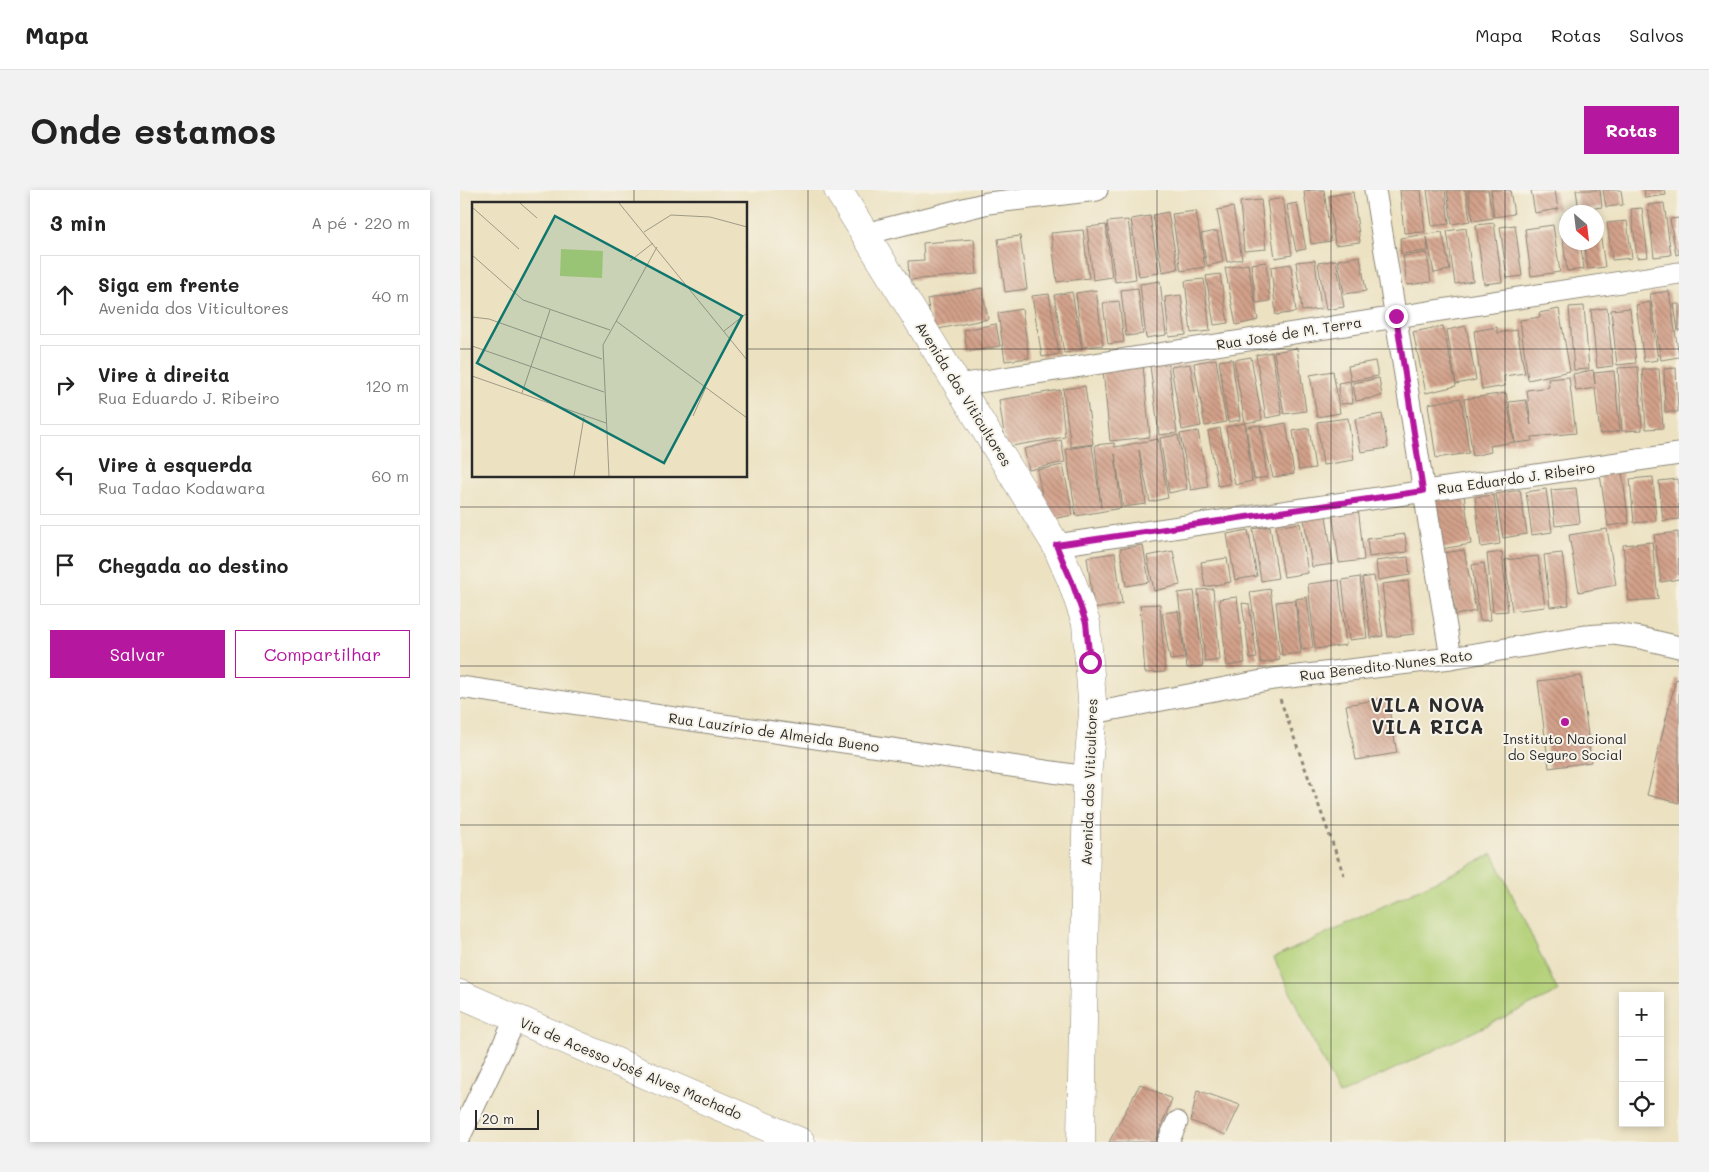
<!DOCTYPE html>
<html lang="pt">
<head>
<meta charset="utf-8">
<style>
  :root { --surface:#fff; --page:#f2f2f2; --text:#222; --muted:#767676; --line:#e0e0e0; --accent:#b5179e }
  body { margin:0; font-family:Mali,sans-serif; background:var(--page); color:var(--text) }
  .controls { position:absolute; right:15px; bottom:15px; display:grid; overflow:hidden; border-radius:0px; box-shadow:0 2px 8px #0003 }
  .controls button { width:45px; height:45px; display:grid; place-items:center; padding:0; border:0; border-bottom:1px solid var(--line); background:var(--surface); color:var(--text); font:25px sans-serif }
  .compass { position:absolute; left:1099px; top:15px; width:45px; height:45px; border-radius:50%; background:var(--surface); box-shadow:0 2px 8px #0003; rotate:152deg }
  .scale { position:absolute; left:15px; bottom:12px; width:64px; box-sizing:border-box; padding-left:5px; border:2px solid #2b2b2b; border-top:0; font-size:14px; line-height:18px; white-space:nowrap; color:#2b2b2b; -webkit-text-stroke:4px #f7f3e8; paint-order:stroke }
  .stop { position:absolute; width:15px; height:15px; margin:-11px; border:4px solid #b5179e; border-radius:50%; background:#fff }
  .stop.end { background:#b5179e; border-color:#fff; box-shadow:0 1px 5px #0008 }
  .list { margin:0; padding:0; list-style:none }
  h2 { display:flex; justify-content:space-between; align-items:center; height:65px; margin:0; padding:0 20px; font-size:21px }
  h2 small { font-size:16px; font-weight:400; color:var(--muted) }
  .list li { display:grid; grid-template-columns:32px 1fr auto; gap:15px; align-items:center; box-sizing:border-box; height:80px; margin:0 10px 10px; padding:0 10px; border:1px solid var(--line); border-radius:0px }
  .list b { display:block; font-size:19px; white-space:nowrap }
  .list p { margin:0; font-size:16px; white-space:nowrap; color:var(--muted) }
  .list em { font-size:16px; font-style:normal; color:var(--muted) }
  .actions { display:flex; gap:10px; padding:15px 20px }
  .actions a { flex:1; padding:11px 0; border:1px solid var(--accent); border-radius:0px; text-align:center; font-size:18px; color:var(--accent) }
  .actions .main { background:var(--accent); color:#fff }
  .icon { flex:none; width:28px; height:28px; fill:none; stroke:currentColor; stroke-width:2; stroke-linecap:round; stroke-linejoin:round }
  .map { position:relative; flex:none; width:1219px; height:952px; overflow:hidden; border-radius:0px }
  header { display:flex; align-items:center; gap:30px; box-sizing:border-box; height:70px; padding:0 25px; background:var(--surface); border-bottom:1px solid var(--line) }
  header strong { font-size:24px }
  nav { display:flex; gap:28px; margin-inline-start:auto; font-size:18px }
  .intro { display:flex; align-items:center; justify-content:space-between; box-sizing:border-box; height:120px; padding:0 30px }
  h1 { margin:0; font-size:35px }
  .button { padding:12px 22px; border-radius:0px; background:var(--accent); color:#fff; font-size:18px; font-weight:700 }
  main { display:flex; gap:30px; padding:0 30px }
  aside { flex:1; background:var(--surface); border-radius:0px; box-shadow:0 2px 8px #0003 }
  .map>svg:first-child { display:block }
</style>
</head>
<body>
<header>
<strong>Mapa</strong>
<nav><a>Mapa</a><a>Rotas</a><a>Salvos</a></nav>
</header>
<div class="intro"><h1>Onde estamos</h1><a class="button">Rotas</a></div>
<main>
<aside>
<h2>3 min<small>A pé · 220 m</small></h2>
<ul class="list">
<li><svg class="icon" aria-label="ahead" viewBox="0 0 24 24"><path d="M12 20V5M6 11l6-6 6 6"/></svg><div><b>Siga em frente</b><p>Avenida dos Viticultores</p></div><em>40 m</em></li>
<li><svg class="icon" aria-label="right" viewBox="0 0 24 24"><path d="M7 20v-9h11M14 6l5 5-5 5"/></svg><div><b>Vire à direita</b><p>Rua Eduardo J. Ribeiro</p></div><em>120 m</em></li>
<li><svg class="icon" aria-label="left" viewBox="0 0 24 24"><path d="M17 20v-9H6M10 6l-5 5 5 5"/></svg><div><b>Vire à esquerda</b><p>Rua Tadao Kodawara</p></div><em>60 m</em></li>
<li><svg class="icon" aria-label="arrive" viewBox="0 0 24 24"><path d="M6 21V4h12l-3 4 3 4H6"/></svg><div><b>Chegada ao destino</b></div></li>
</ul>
<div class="actions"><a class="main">Salvar</a><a>Compartilhar</a></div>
</aside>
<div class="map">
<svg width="1219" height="952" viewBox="0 0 1219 952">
  <defs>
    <pattern id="building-back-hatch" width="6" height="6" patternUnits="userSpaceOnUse" patternTransform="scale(1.25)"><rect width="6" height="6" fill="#d3a18a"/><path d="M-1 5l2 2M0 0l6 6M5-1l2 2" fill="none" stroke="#ab8371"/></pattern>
  </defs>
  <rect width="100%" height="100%" fill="#f7f3e8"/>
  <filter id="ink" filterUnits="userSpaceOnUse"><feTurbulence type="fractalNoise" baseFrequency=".02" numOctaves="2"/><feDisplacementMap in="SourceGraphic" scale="10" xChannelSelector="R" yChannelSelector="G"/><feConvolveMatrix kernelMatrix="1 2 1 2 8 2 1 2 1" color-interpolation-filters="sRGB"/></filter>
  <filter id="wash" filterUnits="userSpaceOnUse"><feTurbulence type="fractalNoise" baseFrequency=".0096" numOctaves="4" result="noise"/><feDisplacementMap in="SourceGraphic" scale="20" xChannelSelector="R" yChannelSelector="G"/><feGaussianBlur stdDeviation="1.12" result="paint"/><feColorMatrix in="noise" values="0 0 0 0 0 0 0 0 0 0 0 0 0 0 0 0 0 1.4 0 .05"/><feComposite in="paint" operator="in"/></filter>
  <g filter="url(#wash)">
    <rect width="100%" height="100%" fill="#ece2c2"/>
    <path fill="#b2d077" stroke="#6e7e51" d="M1033,664L1098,802L879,905L814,768Z"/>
    <g id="blocks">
      <path fill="url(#building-back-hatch)" d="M852,0H864L871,51L851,54L844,1Z
        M940,0H961L965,42L944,43Z
        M967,0H985L989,34L972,36Z
        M987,0H1006L1010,31L992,34Z
        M1008,0H1028L1033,28L1013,31Z
        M1031,0H1050L1054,24L1034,27Z
        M1071,0H1095L1098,19L1075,23Z
        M1116,0H1140L1142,17L1119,20Z
        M1143,0H1161L1163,15L1146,17Z
        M1184,0H1205L1206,5L1185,8Z
        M893,2L900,52L875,55L869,6Z
        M823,8L832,65L815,68L807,11Z
        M801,10L806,59L784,61L780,12Z
        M837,13L846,59L836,61L827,15Z
        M1204,13L1211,65L1194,67L1188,15Z
        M773,17L782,69L767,72L757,20Z
        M1182,18L1188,67L1177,68L1171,19Z
        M736,21L745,77L721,81L712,24Z
        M708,22L718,79L702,82L693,25Z
        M690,26L699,83L679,86L671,29Z
        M1106,27V52H1120L1124,79L1107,81L1100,28Z
        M1219,28V64L1216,65L1210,29Z
        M668,30L676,89L655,92L647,32Z
        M1167,31L1172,68L1152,70L1147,33Z
        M1034,33L1042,92L1024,94L1016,35Z
        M646,35L652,87L633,90L627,37Z
        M1055,35L1062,86L1047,88L1040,37Z
        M1093,35L1100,82L1071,86L1065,39Z
        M1136,35H1139L1145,77L1128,79L1124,52H1136Z
        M1006,38L1013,91L995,94L987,41Z
        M623,40L629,88L597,92L591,43Z
        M757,41L763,72L747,76L741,44Z
        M982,42L990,80L974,83L967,47L968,61L941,64L940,48Z
        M560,46L567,99L545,102L538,49Z
        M514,49L517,84L449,90L448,71L464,70L463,53Z
        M967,63L971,92L947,95L943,66Z
        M900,66L906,101L884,104L878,70Z
        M855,70L861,119L842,121L836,72Z
        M876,70L884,117L866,120L858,73Z
        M806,72L810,111L796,113L791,74Z
        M788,74L798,130L776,135L765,78Z
        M831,74L836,122L816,125L811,77Z
        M760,84L768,133L754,135L746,86Z
        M744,89L750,141L731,143L725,91Z
        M700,91L706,145L686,148L680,94Z
        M522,98L528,129L473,140L467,109Z
        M678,98L683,144L666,146L661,100Z
        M636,100L643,155L622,157L616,103Z
        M1209,101L1219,167L1201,170L1190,104Z
        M612,102L622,160L604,163L594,105Z
        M589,104L599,164L582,167L572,106Z
        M721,105L726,145L709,147L705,107Z
        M659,111L664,152L648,154L643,113Z
        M1190,112L1198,170L1184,172L1176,115Z
        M1214,114H1219V141H1218Z
        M1124,116L1129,179L1114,180L1109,117Z
        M1147,118L1153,176L1137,178L1131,120Z
        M1170,118L1176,173L1157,175L1151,120Z
        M562,119L569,168L545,171L538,123Z
        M1099,119L1110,181L1068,190L1060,130L1080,127L1079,123Z
        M536,134L540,156L507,162L504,140Z
        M983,136L996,196L966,203L953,142Z
        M1006,136L1016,190L996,194L987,140Z
        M1037,137V143L1057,140L1065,183L1044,186L1045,196L1022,200L1014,141Z
        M837,158L846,221L824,224L814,162Z
        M812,162L822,225L806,228L796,165Z
        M791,167L802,230L785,233L774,170Z
        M756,169L766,232L745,236L734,173Z
        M772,169L780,230L768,232L759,171Z
        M915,171L918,186L891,191L888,176Z
        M708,173L717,243L699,245L690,176Z
        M730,174L741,236L722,240L711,177Z
        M683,176L690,247L650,251L643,180Z
        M1178,177L1182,240L1162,241L1158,178Z
        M1216,178L1218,222H1205L1204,179Z
        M1182,179H1199L1203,238L1186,239Z
        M1133,180L1135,194L1134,183L1154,181L1160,241L1140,244L1135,198L1116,201L1113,184Z
        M873,181L880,223L857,227L850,185Z
        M1109,187L1116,243L1072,247V251L1055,253L1049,212L1066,210L1071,235L1067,200L1089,197L1088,189Z
        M919,188L922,206L896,211L893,193Z
        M890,191L893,213L881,214L878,193Z
        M625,196L633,254L611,257L603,199Z
        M600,200L605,247L546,257L539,210Z
        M1046,203L1054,252L1030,256L1031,262L1013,266L1004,209Z
        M1001,208L1009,263L976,268L968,214Z
        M922,224L928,258L901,262L895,229Z
        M888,228L894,270L863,275L857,232Z
        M785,233L792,291L775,295L766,237Z
        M826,233L834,284L813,287L800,235L805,237Z
        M800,235L807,287L794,289L786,237Z
        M760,238L770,294L758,296L748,241Z
        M849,238L855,278L839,280L833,241Z
        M738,241L748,297L731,300L720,244Z
        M718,245L727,299L709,303L700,248Z
        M698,249L708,308L690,312L679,260L686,314L663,317L655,264L661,318L616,326L606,259L632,255L641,317L635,255L654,253L655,257Z
        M601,250L605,272L569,280L564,259Z
        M603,275L613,325L587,330L577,280Z
        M1162,282L1169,333L1148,336L1140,285Z
        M1193,287L1196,331L1174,333L1170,289Z
        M1218,289L1219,329L1203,331L1199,291Z
        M1116,298L1120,333L1095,336L1091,300Z
        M1086,299L1092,342L1072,345L1066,302Z
        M1060,300L1067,344L1043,348L1036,304Z
        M1004,305L1011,354L981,359L973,309Z
        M1034,305L1040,354L1021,357L1015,307Z
        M898,317L904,370L879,373L872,321Z
        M866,325L873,374L852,377L844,329Z
        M840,333L848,383L824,387L816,337Z
        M810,336L818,388L801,391L793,339Z
        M1147,339L1156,395L1119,402L1109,345Z
        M788,340L797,386L775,390L767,344Z
        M1218,342L1219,389L1201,392L1194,345Z
        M945,344L947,362L909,367L907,349Z
        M1192,352L1198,409L1169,411L1163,355Z
        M683,355L689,392L666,396L660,359Z
        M1004,360L1016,421L996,425L984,363Z
        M713,361L720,395L694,401L687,366Z
        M1042,362L1048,421L1033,422L1027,364Z
        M655,363L662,414L634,419L627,367Z
        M1102,363L1109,415L1090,417L1084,365Z
        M1078,366L1085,417L1052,421L1045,370Z
        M948,367L950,385L918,390L916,371Z
        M767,368L771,392L745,397L741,372Z
        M1024,373L1031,430L1020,431L1012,375Z
        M914,386L923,446L911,448L902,388Z
        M900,387L907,448L889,450L882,390Z
        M879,390L886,455L855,459L848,394Z
        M948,391L954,444L928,447L922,394Z
        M753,399L760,470L745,472L738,400Z
        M810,399L820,470L801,473L790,402Z
        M734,401L743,476L727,478L718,403Z
        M777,407L785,473L767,476L759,409Z
        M847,407L853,458L842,460L836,409Z
        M835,410L841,463L822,465L816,412Z
        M782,413L789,414L797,468L790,469Z
        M700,414L705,482L685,483L680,415Z
        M718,421L725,468L710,470L702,423Z
        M1121,486L1131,572L1089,578L1078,491Z
        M1216,489L1219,490V613L1187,605Z
        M927,508L937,563L896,570L886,515Z
        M680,894L712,909L695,952H649Z
        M737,900L780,915L766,945L731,931Z"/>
    </g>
  </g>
  <g filter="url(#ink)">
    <use href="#blocks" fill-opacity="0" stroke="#8c8676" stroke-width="1"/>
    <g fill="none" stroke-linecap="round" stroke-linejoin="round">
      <defs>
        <path id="minor" d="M915,0L991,468
          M405,44L528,13L637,0
          M499,195L1219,83
          M596,355L1219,264
          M0,497L627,587
          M633,523L813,489L991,468L1125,446L1154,444L1181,448L1219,457
          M0,946L56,828
          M708,952L717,932"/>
        <path id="major" d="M378,0L596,355L612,392L626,433L633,523L627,587L621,952
          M0,804L341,952"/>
      </defs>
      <use href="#minor" stroke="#8c8676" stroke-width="23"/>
      <use href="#major" stroke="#8c8676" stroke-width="29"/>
      <path stroke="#8c8676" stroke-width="3" stroke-dasharray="4 4" stroke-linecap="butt" d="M820,509L884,685"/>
      <use href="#minor" stroke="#fff" stroke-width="21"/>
      <use href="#major" stroke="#fff" stroke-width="28"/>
    </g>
  </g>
  <g fill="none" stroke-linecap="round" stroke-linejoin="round" filter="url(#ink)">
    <path stroke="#b5179e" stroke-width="6" d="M630,472L626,433L612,392L596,355L963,301L936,126"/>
  </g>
  <path fill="none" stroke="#2b2b2b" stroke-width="1" stroke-opacity="0.55" d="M174,0V14M348,0V952M522,0V952M697,0V952M871,0V952M1045,0V952M0,159H14M286,159H1219M174,286V952M0,317H1219M0,476H1219M0,635H1219M0,793H1219"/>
  <circle fill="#b5179e" stroke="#f7f3e8" stroke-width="2" cx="1105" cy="532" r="5"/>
  <g text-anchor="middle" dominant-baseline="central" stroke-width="4" stroke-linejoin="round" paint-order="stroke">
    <g font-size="14" fill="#2b2b2b" stroke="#f7f3e8">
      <text transform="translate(829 143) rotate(-9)">Rua José de M. Terra</text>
      <text transform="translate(504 204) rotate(58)">Avenida dos Viticultores</text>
      <text transform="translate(1056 288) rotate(-8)">Rua Eduardo J. Ribeiro</text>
      <text transform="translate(926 475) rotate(-7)">Rua Benedito Nunes Rato</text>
      <text transform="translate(314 542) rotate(8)">Rua Lauzírio de Almeida Bueno</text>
      <text transform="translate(629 592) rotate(-88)">Avenida dos Viticultores</text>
      <text transform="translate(171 878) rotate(23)">Via de Acesso José Alves Machado</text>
    </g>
    <g font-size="14" fill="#2b2b2b" stroke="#f7f3e8">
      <text x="1105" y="548">Instituto Nacional<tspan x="1105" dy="16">do Seguro Social</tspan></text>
    </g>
    <g font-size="19" font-weight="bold" letter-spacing="1" fill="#2b2b2b" stroke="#f7f3e8">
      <text x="968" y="514">VILA NOVA<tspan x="968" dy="22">VILA RICA</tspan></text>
    </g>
  </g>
  <g transform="translate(12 12)">
    <rect width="275" height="275" fill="#ece2c2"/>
    <path d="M89,47L131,49L130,76L88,74Z" fill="#b2d077"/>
    <path fill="none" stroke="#9f9986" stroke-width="1" d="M48,1L65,16M147,1L275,158M0,5L47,47M172,30L199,13L238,15L275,25M0,53L51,98L138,128M158,59L181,41M0,115L17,117L130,157M144,119L275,216M252,129L275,111M0,144L132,190M0,174L134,221M50,191L78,108M221,214L234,185M102,274L112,215M137,274L131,143L185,45"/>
    <path fill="#0f766e" fill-opacity="0.15" stroke="#0f766e" stroke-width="2.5" d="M83,14L270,114L192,261L5,161Z"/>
    <rect width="275" height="275" fill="none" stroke="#2b2b2b" stroke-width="2.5"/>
  </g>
</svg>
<div class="controls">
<button>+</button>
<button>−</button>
<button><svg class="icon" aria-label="locate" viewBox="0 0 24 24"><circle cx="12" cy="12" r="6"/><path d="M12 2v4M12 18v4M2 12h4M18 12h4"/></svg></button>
</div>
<svg class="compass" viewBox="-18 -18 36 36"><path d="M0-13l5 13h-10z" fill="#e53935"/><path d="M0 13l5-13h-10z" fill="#767676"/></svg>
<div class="scale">20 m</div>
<div class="stop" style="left:630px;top:472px"></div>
<div class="stop end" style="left:936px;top:126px"></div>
</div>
</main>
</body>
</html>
